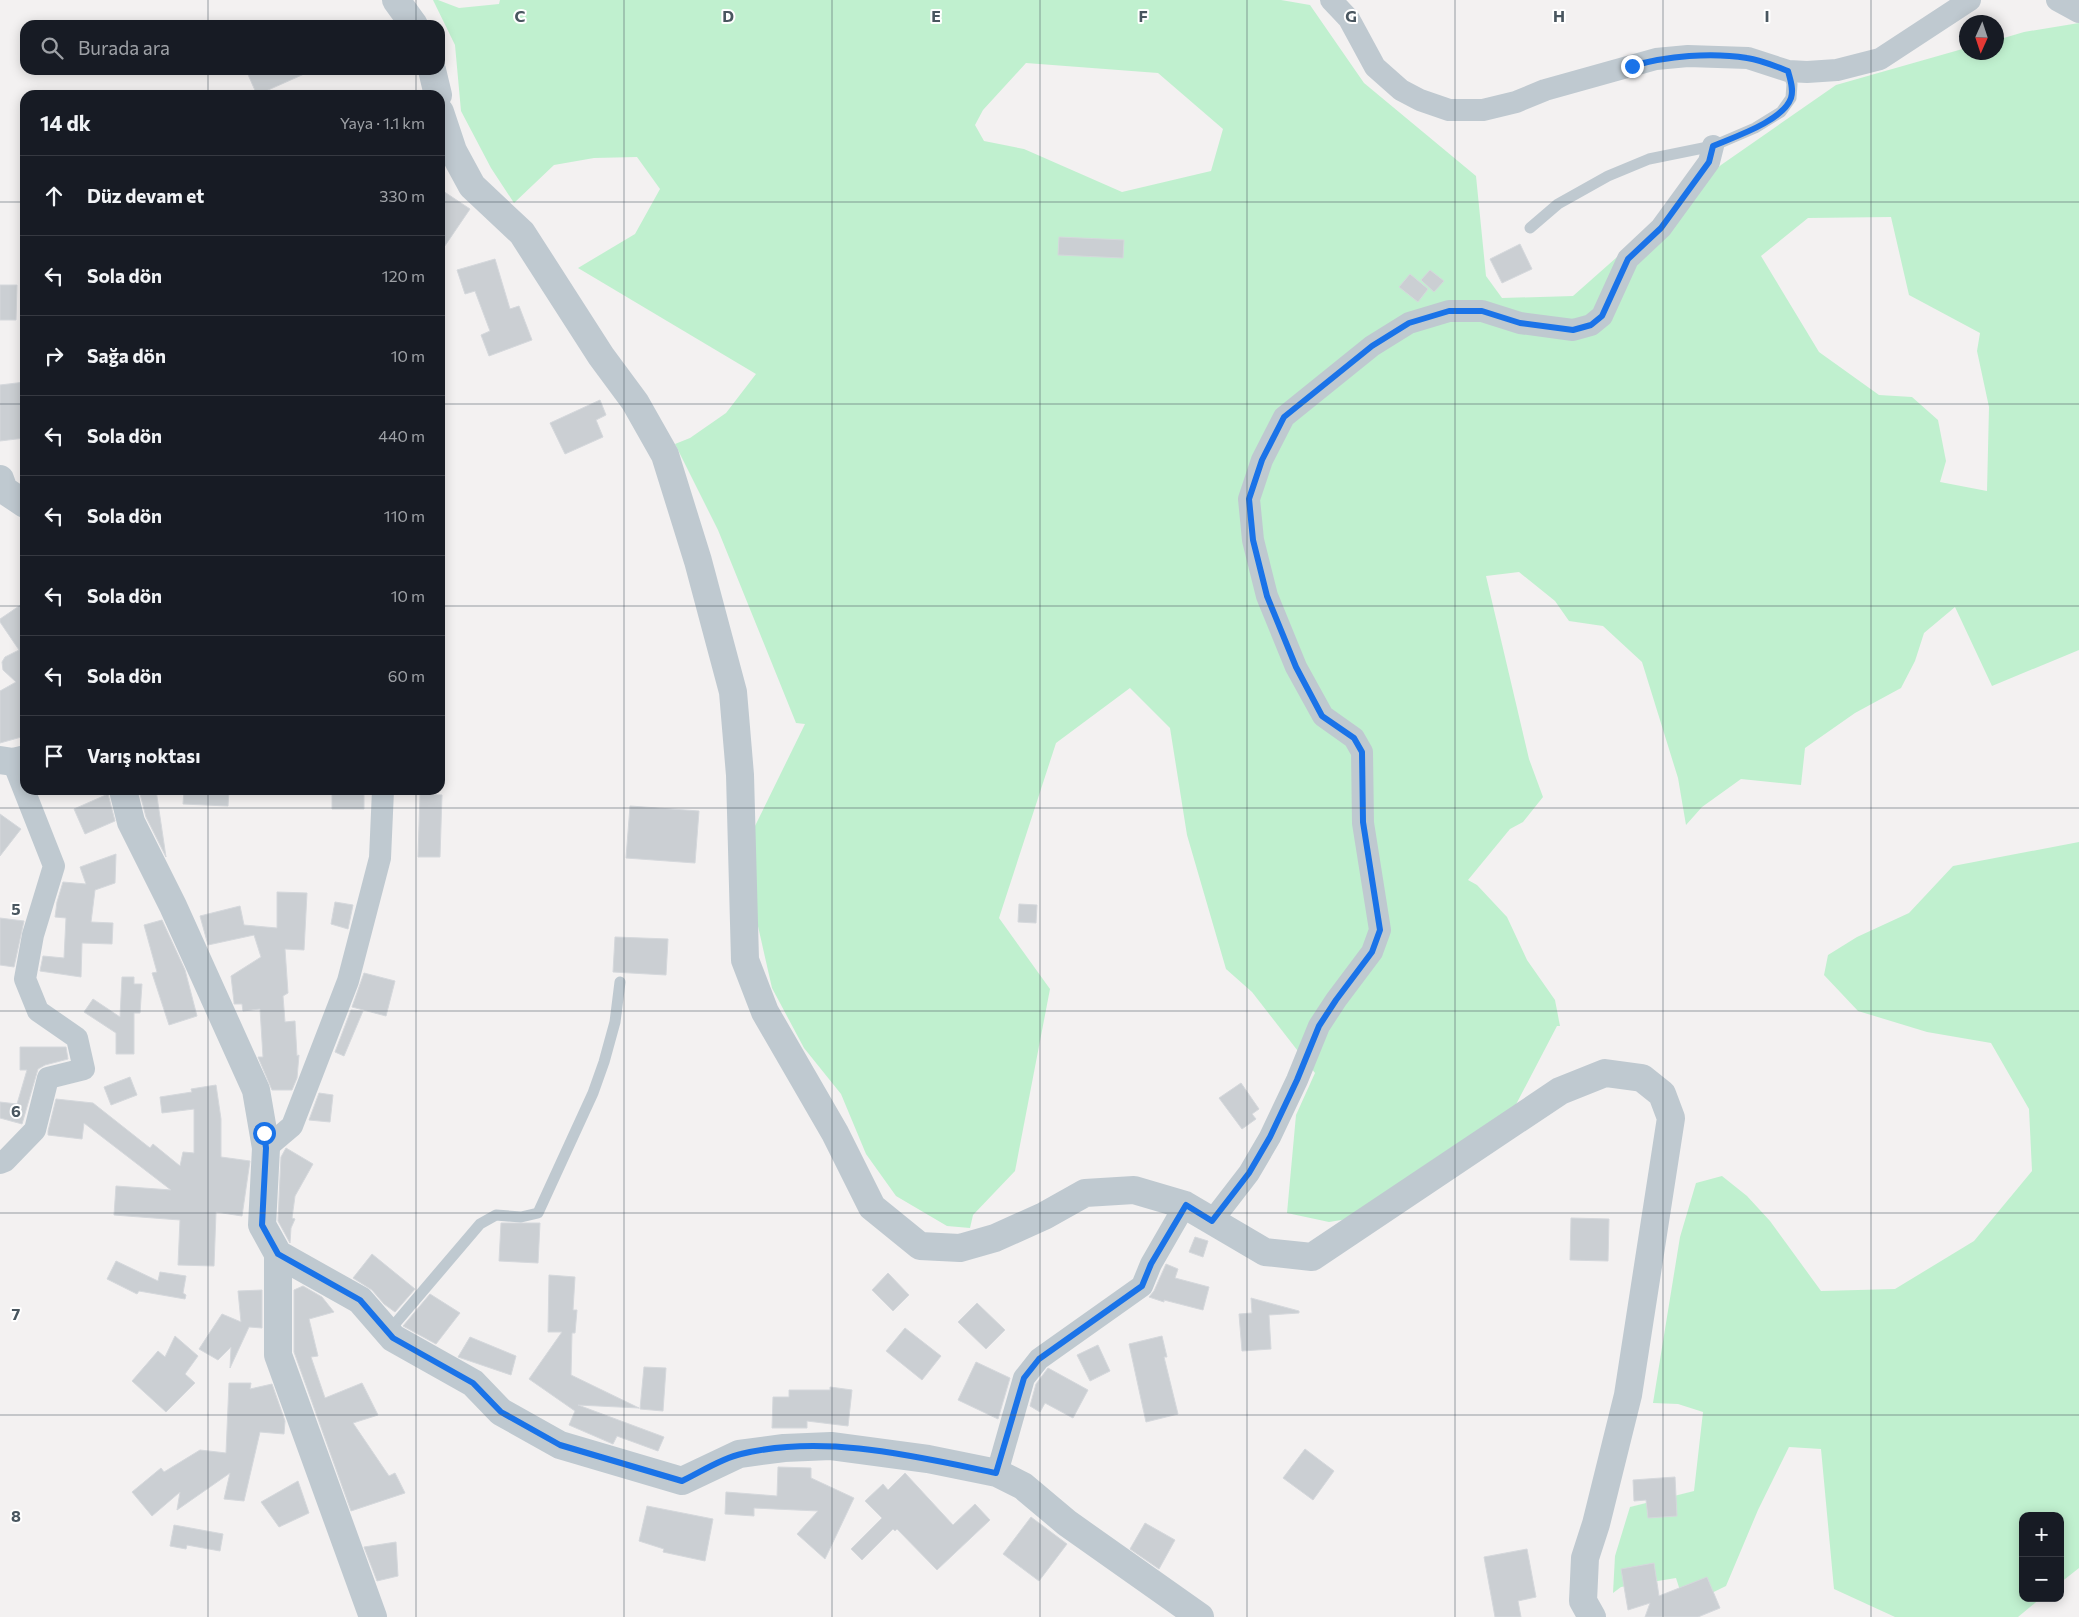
<!DOCTYPE html>
<html lang="tr">
<head>
<meta charset="utf-8">
<style>
  :root { --surface:#171b24; --page:#20242c; --text:#f1f3f6; --muted:#9ea1a6; --line:#363941 }
  body { margin:0; font-family:Commissioner,sans-serif; background:var(--page); color:var(--text) }
  .controls { position:absolute; right:15px; bottom:15px; display:grid; overflow:hidden; border-radius:10px; box-shadow:0 2px 12px #0003 }
  .controls button { width:45px; height:45px; display:grid; place-items:center; padding:0; border:0; border-bottom:1px solid var(--line); background:var(--surface); color:var(--text); font:25px sans-serif }
  .compass { position:absolute; left:1959px; top:15px; width:45px; height:45px; border-radius:50%; background:var(--surface); box-shadow:0 2px 12px #0003; rotate:183deg }
  .stop { position:absolute; width:15px; height:15px; margin:-11px; border:4px solid #1a73e8; border-radius:50%; background:#fff }
  .stop.end { background:#1a73e8; border-color:#fff; box-shadow:0 1px 5px #0008 }
  .list { margin:0; padding:0; list-style:none }
  h2 { display:flex; justify-content:space-between; align-items:center; height:65px; margin:0; padding:0 20px; font-size:21px }
  h2 small { font-size:16px; font-weight:400; color:var(--muted) }
  .list li { display:grid; grid-template-columns:32px 1fr auto; gap:15px; align-items:center; box-sizing:border-box; height:80px; padding:0 20px; border-top:1px solid var(--line) }
  .list b { display:block; font-size:19px; white-space:nowrap }
  .list em { font-size:16px; font-style:normal; color:var(--muted) }
  .icon { flex:none; width:28px; height:28px; fill:none; stroke:currentColor; stroke-width:2; stroke-linecap:round; stroke-linejoin:round }
  .map { position:relative; flex:none; width:2079px; height:1617px; overflow:hidden }
  .search { position:absolute; background:var(--surface); box-shadow:0 2px 12px #0003; left:20px; top:20px; width:425px; height:55px; display:flex; align-items:center; gap:12px; box-sizing:border-box; padding:0 18px; border-radius:15px; color:var(--muted); font-size:19px }
  .panel { position:absolute; background:var(--surface); box-shadow:0 2px 12px #0003; left:20px; top:90px; width:425px; height:705px; border-radius:15px }
  .map>svg:first-child { display:block }
</style>
</head>
<body>
<div class="map">
<svg width="2079" height="1617" viewBox="0 0 2079 1617">
  <rect width="100%" height="100%" fill="#f3f1f1"/>
  <path fill="#c0f0cf" fill-rule="evenodd" d="M433,0H438L459,8L499,4L500,0H1281L1310,5L1364,83L1476,176L1486,276L1502,298L1573,296L1721,165L1836,85L1966,48V52H1996L1997,40L2024,32L2079,23V650L1992,686L1955,607L1924,633L1915,661L1901,688L1855,713L1805,748L1801,785L1741,779L1702,807L1686,825L1678,778L1642,662L1603,626L1569,621L1555,601L1519,572L1486,576L1529,759L1543,797L1523,822L1510,829L1468,880L1477,885L1507,917L1527,960L1555,1000L1560,1026H1557L1510,1116L1360,1217L1329,1222L1287,1213L1296,1115L1315,1073L1252,992L1226,969L1187,835L1170,728L1130,688L1056,743L999,918L1050,989L1015,1171L973,1215L970,1228L947,1226L896,1196L866,1154L841,1094L804,1048L772,988L755,913V826L805,724L796,723L718,530L675,444L690,438L726,413L756,374L578,268L635,234L660,189L637,157L594,158L554,165L514,203L491,168L461,111L455,45ZM1026,63L1158,73L1223,129L1211,171L1122,192L1024,149L984,141L975,125L983,110ZM1891,217L1909,295L1980,333L1977,351L1989,407L1987,491L1940,482L1946,461L1938,420L1912,397L1879,395L1819,352L1761,256L1808,218Z
    M2079,842V1568L2060,1583V1516H2023V1598H2041L2018,1617H1895L1834,1589L1821,1449L1789,1447L1758,1510L1726,1586L1685,1606L1676,1578L1621,1587L1613,1593L1615,1556L1630,1507L1694,1491L1703,1412L1678,1404L1653,1403L1680,1237L1696,1183L1722,1176L1747,1196L1770,1221L1821,1291L1895,1289L1974,1241L2032,1171L2029,1109L1991,1043L1927,1032L1858,1011L1824,975L1828,955L1857,937L1909,913L1953,866Z"/>
  <path fill="#cbcfd3" stroke="#d5d8dc" d="M246,70H313L257,95Z
    M440,189L470,209L440,253Z
    M1059,237L1124,240L1123,258L1058,255Z
    M1520,244L1532,269L1502,283L1490,259Z
    M495,259L510,309L519,306L532,340L489,356L481,335L490,331L475,291L465,294L457,270Z
    M1430,270L1444,281L1434,292L1421,280Z
    M1410,274L1428,289L1418,302L1399,287Z
    M0,285H17L16,320H0Z
    M25,382V438L0,441V385Z
    M600,400L606,415L596,420L603,437L565,454L550,423Z
    M25,602V736L0,743V691L16,682L3,670L2,662L5,657L19,650L0,622V619Z
    M139,790H156L166,857L146,817Z
    M184,790H229L228,806L183,804Z
    M332,790H364V809H332Z
    M108,794L115,821L85,834L74,809Z
    M420,794L442,795L440,857H418Z
    M630,806L699,811L695,863L626,858Z
    M0,814L21,829L0,856Z
    M116,854L115,883L95,890L91,922L113,923L112,944L82,943L81,977L40,971L43,956L64,958L66,918L55,917L57,902L63,882L86,884L80,867Z
    M277,892L307,893L304,950L285,949L288,993L283,996L285,1022L295,1021L297,1056L299,1055L297,1078L292,1090H272L258,1057H263L260,1009L243,1011L242,1004H234V1002L231,976L261,957L254,935L208,945L200,916L240,906L244,925L277,928Z
    M335,902L353,905L348,929L331,924Z
    M1019,904L1037,905L1036,923L1018,922Z
    M0,918L24,921L14,967L0,965Z
    M162,920L185,970L197,1016L169,1025L152,973L157,972L144,925Z
    M615,937L668,939L666,975L613,972Z
    M364,973L395,981L386,1016L352,1007Z
    M122,977H134V984H142L140,1013H134V1054H116V1033L84,1012L93,999L120,1017Z
    M351,1010L363,1011L344,1056L335,1052Z
    M20,1047H66L68,1059L45,1065L38,1069L22,1124L0,1118V1102L17,1104L27,1070H20Z
    M130,1077L137,1095L111,1105L104,1087Z
    M1241,1083L1259,1109L1252,1114L1256,1119L1242,1129L1219,1098Z
    M216,1085L221,1119V1157L250,1161L242,1216L216,1212L214,1266L178,1265L180,1220L114,1215L116,1186L171,1190L84,1123L82,1139L48,1135V1131L56,1099L93,1103L150,1148L153,1144L180,1166L183,1152L194,1153V1109L162,1113L160,1097L192,1092L191,1089Z
    M319,1093L333,1095L330,1122L309,1120Z
    M286,1148L313,1164L295,1196L292,1218L295,1219L291,1228L290,1243L278,1221L281,1157Z
    M1571,1218L1609,1219L1608,1261L1570,1260Z
    M501,1223H540L538,1263L499,1261Z
    M1195,1237L1208,1241L1203,1257L1189,1252Z
    M372,1254L415,1289L395,1312L384,1304L372,1290L353,1278Z
    M116,1261L158,1281L160,1272L186,1276L183,1293L186,1295L185,1299L139,1291L137,1294L107,1279Z
    M1166,1264L1178,1269L1175,1278L1209,1287L1203,1310L1164,1300V1302L1149,1297L1154,1291Z
    M888,1273L909,1295L893,1311L872,1290Z
    M549,1275L575,1277L573,1310H577L575,1333H572L571,1375L639,1408L578,1405L664,1437L658,1451L617,1436L613,1444L569,1425L575,1411L529,1379L562,1332H548Z
    M303,1286L322,1297L334,1312L309,1319L318,1356L311,1357L325,1398L362,1383L378,1415L353,1423L389,1476L395,1473L405,1493L351,1511L294,1352V1290Z
    M262,1290V1328L249,1327L230,1368L231,1347L218,1360L199,1349L222,1314L241,1322L238,1291Z
    M430,1294L460,1313L436,1344L403,1326Z
    M1251,1298L1299,1311V1313L1269,1315L1271,1349L1242,1351L1239,1314L1252,1313Z
    M977,1303L1005,1330L986,1349L958,1322Z
    M905,1328L941,1356L922,1380L886,1351Z
    M175,1336L198,1356L185,1374L195,1383L166,1412L132,1381L158,1351L165,1357Z
    M1162,1336L1167,1357H1164L1178,1414L1146,1422L1129,1344Z
    M470,1337L516,1356L511,1375L458,1357Z
    M1098,1345L1110,1371L1090,1381L1077,1355Z
    M976,1362L1010,1378L998,1419L958,1400Z
    M644,1367L666,1368L663,1411L640,1409Z
    M1048,1368L1088,1390L1073,1418L1045,1403L1040,1412L1030,1406L1036,1384Z
    M229,1383H251L250,1389L272,1384L285,1421L284,1434L260,1432L244,1501L224,1499L230,1473L177,1510L180,1492L152,1516L132,1492L161,1468L164,1472L200,1450L226,1453Z
    M830,1387L852,1390L848,1426L807,1421V1428H772L773,1397H789V1390H830Z
    M1305,1449L1334,1471L1313,1500L1283,1478Z
    M778,1467L811,1468V1478L854,1498L825,1559L797,1534L818,1511L754,1508V1516L725,1514L726,1492L777,1496Z
    M905,1473L953,1525L975,1504L990,1520L937,1570L897,1529L895,1531L893,1529L862,1560L851,1549L882,1518L865,1501L883,1484L888,1490Z
    M1675,1477L1677,1516L1648,1518L1646,1500L1634,1501L1633,1480Z
    M298,1481L309,1513L279,1527L261,1502Z
    M647,1506L713,1519L705,1561L663,1552L664,1549L639,1541Z
    M1031,1517L1067,1544L1039,1581L1003,1554Z
    M1145,1523L1175,1540L1159,1569L1130,1549Z
    M174,1525L223,1534L220,1551L187,1545L186,1549L170,1546Z
    M396,1542L398,1576L377,1581L364,1547Z
    M1527,1549L1536,1597L1518,1601L1521,1617H1495L1484,1557Z
    M1654,1563L1659,1596L1707,1577L1720,1608L1698,1617H1645L1650,1603L1628,1610L1621,1569Z"/>
  <g fill="none" stroke-linecap="round" stroke-linejoin="round">
    <path stroke="#bfc9d0" stroke-width="11" d="M1530,228L1558,204L1608,176L1649,159L1713,146L1755,128L1781,112L1791,98L1792,84L1788,71
      M388,1332L480,1224L496,1215L521,1217L538,1213L593,1093L604,1062L615,1022L620,982"/>
    <path stroke="#bfc9d0" stroke-width="22" d="M1331,0L1349,19L1375,67L1401,90L1420,100L1449,110H1483L1516,102L1545,90L1656,59L1688,56L1748,58L1788,71L1807,72L1837,70L1880,59L1970,0
      M2057,0L2079,12
      M266,1148L292,1126L348,981L380,858L383,790
      M0,1163L5,1161L35,1130L48,1078L84,1069L77,1038L38,1011L25,979L33,935L54,866L13,762
      M1212,1221L1249,1173L1270,1137L1297,1080L1319,1026L1336,1000L1372,952L1380,930L1363,823L1362,752L1354,738L1323,716L1296,667L1267,596L1253,540L1249,499L1262,460L1284,417L1372,346L1409,323L1449,311H1482L1520,323L1573,330L1591,325L1602,316L1628,259L1661,228L1709,162L1713,146
      M997,1473L1024,1378L1039,1359L1142,1286L1151,1264L1185,1205"/>
    <path stroke="#bfc9d0" stroke-width="28" d="M396,0L414,25
      M432,70L438,95
      M440,112L453,151L472,186L522,233L601,356L635,402L665,455L698,561L733,692L740,775L745,960L765,1012L835,1133L872,1207L920,1246L960,1248L995,1238L1044,1216L1085,1193L1134,1190L1185,1205L1265,1252L1312,1257L1560,1091L1605,1073L1642,1078L1662,1094L1671,1118L1628,1395L1596,1524L1585,1558L1583,1601L1592,1617
      M0,479L4,490L25,504
      M0,760L13,762L25,759
      M123,790L131,822L173,906L256,1090L266,1148L262,1225L278,1254L360,1300L393,1338L473,1383L501,1412L560,1445L682,1481L739,1454L784,1448L831,1446L928,1459L997,1473L1023,1486L1067,1523L1200,1617
      M278,1254V1355L373,1617"/>
  </g>
  <g fill="none" stroke-linecap="round" stroke-linejoin="round">
    <path stroke="#1a73e8" stroke-width="6" d="M264,1133L266,1148L262,1225L278,1254L360,1300L393,1338L473,1383L501,1412L560,1445L682,1481C699,1473 722,1458 741,1454C824,1434 914,1456 996,1473L1024,1378L1039,1359L1142,1286L1151,1264L1186,1205L1212,1221L1249,1173L1270,1137L1297,1080L1319,1026L1336,1000L1372,952L1380,930L1363,822L1362,752L1354,738L1322,716L1296,667L1267,596L1253,540L1249,499L1262,460L1284,417L1372,346L1409,323L1449,311H1482L1520,323L1573,330L1591,325L1602,316L1628,259L1661,228L1709,162L1713,146C1734,137 1783,121 1791,98C1794,89 1790,79 1788,71C1775,66 1761,60 1747,58C1711,52 1667,56 1632,66"/>
  </g>
  <path fill="none" stroke="#49565f" stroke-width="1" stroke-opacity="0.55" d="M208,0V25M416,0V25M624,0V1617M832,0V1617M1040,0V1617M1247,0V1617M1455,0V1617M1663,0V1617M1871,0V1617M208,70V95M416,70V95M0,202H25M440,202H2079M0,404H25M440,404H2079M0,606H25M440,606H2079M208,790V1617M416,790V1617M0,808H2079M0,1011H2079M0,1213H2079M0,1415H2079"/>
  <g font-size="16" text-anchor="middle" font-weight="bold" fill="#49565f" stroke="#fff" stroke-width="4" stroke-linejoin="round" paint-order="stroke">
    <text x="520" y="22">C</text>
    <text x="728" y="22">D</text>
    <text x="936" y="22">E</text>
    <text x="1143" y="22">F</text>
    <text x="1351" y="22">G</text>
    <text x="1559" y="22">H</text>
    <text x="1767" y="22">I</text>
    <text x="16" y="915">5</text>
    <text x="16" y="1117">6</text>
    <text x="16" y="1320">7</text>
    <text x="16" y="1522">8</text>
  </g>
</svg>
<div class="controls">
<button>+</button>
<button>−</button>
</div>
<svg class="compass" viewBox="-18 -18 36 36"><path d="M0-13l5 13h-10z" fill="#e53935"/><path d="M0 13l5-13h-10z" fill="#9ea1a6"/></svg>
<div class="stop" style="left:264px;top:1133px"></div>
<div class="stop end" style="left:1632px;top:66px"></div>
<div class="search"><svg class="icon" aria-label="search" viewBox="0 0 24 24"><circle cx="10" cy="10" r="6"/><path d="M15 15l6 6"/></svg>Burada ara</div>
<section class="panel">
<h2>14 dk<small>Yaya · 1.1 km</small></h2>
<ul class="list">
<li><svg class="icon" aria-label="ahead" viewBox="0 0 24 24"><path d="M12 20V5M6 11l6-6 6 6"/></svg><div><b>Düz devam et</b></div><em>330 m</em></li>
<li><svg class="icon" aria-label="left" viewBox="0 0 24 24"><path d="M17 20v-9H6M10 6l-5 5 5 5"/></svg><div><b>Sola dön</b></div><em>120 m</em></li>
<li><svg class="icon" aria-label="right" viewBox="0 0 24 24"><path d="M7 20v-9h11M14 6l5 5-5 5"/></svg><div><b>Sağa dön</b></div><em>10 m</em></li>
<li><svg class="icon" aria-label="left" viewBox="0 0 24 24"><path d="M17 20v-9H6M10 6l-5 5 5 5"/></svg><div><b>Sola dön</b></div><em>440 m</em></li>
<li><svg class="icon" aria-label="left" viewBox="0 0 24 24"><path d="M17 20v-9H6M10 6l-5 5 5 5"/></svg><div><b>Sola dön</b></div><em>110 m</em></li>
<li><svg class="icon" aria-label="left" viewBox="0 0 24 24"><path d="M17 20v-9H6M10 6l-5 5 5 5"/></svg><div><b>Sola dön</b></div><em>10 m</em></li>
<li><svg class="icon" aria-label="left" viewBox="0 0 24 24"><path d="M17 20v-9H6M10 6l-5 5 5 5"/></svg><div><b>Sola dön</b></div><em>60 m</em></li>
<li><svg class="icon" aria-label="arrive" viewBox="0 0 24 24"><path d="M6 21V4h12l-3 4 3 4H6"/></svg><div><b>Varış noktası</b></div></li>
</ul>
</section>
</div>
</body>
</html>
